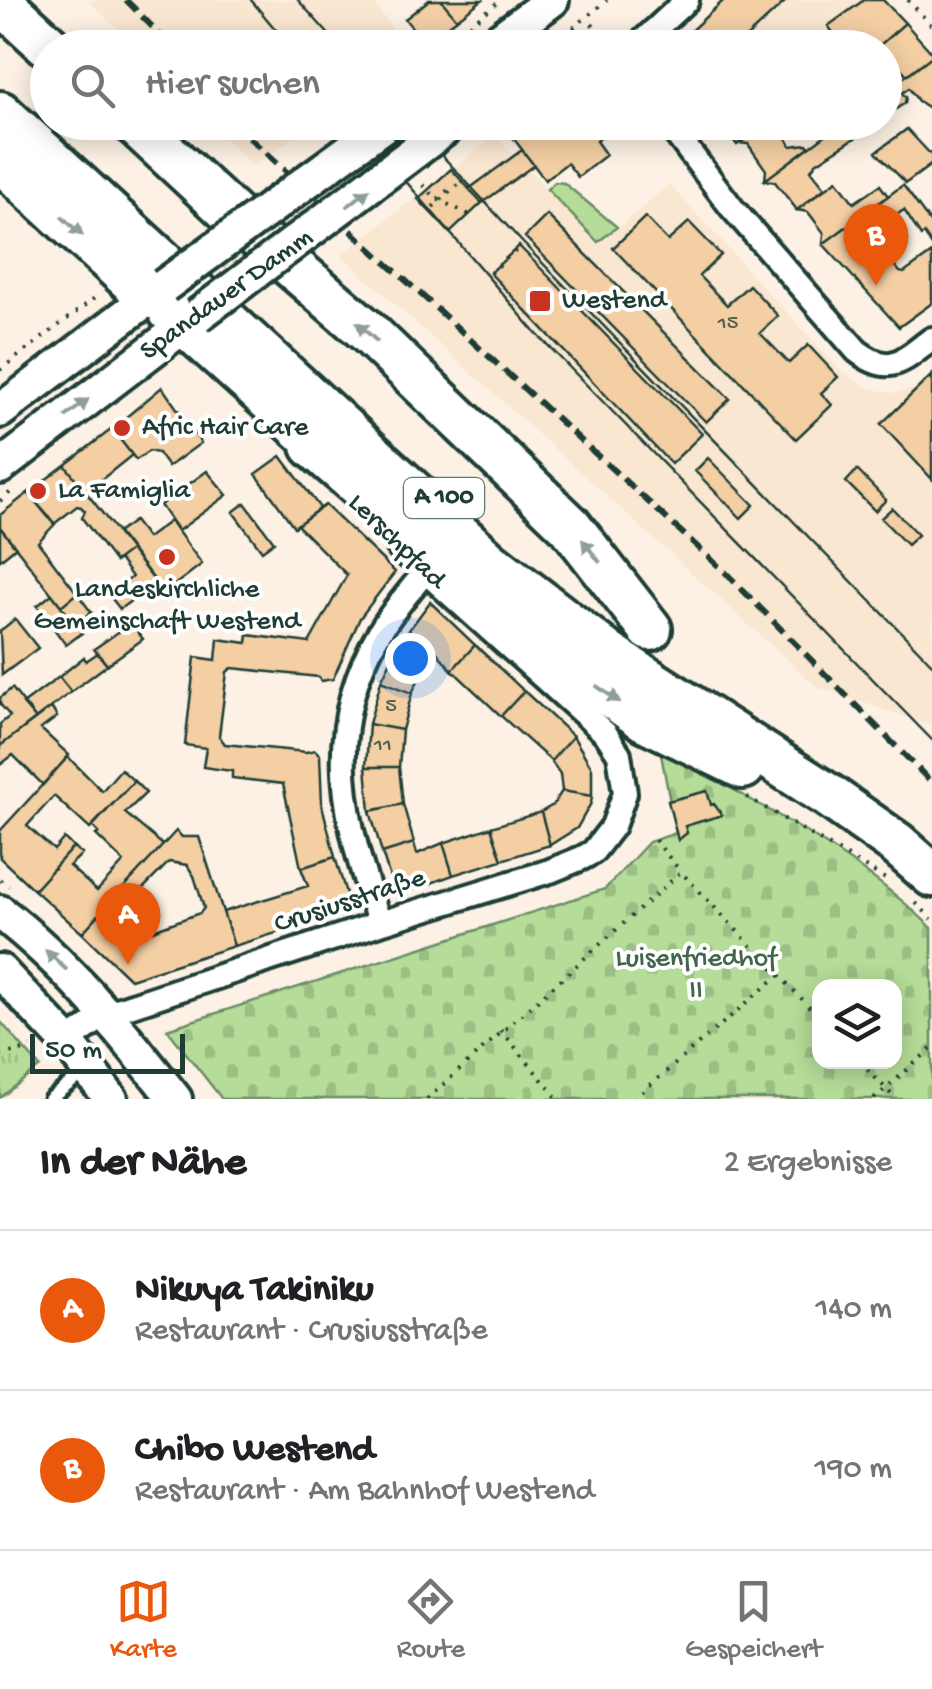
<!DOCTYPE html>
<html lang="de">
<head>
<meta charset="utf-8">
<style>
  :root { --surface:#fff; --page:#f2f2f2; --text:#202124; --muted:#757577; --line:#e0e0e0; --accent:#ea580c }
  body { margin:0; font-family:"Gochi Hand",sans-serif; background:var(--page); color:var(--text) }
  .controls { position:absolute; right:30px; bottom:30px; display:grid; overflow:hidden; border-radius:20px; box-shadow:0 5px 25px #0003 }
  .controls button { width:90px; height:90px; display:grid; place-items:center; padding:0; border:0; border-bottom:2px solid var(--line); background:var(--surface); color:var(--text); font:50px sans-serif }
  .scale { position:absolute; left:30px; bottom:25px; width:155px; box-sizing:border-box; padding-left:10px; border:5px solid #1f3d34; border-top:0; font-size:28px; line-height:35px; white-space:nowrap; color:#1f3d34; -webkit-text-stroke:8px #fff; paint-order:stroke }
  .you { position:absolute; left:410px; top:658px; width:35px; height:35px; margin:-25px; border:8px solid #fff; border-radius:50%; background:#1a73e8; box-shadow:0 0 0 15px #1a73e833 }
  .badge { display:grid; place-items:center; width:65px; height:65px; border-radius:50%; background:var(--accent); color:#fff; font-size:32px; font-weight:700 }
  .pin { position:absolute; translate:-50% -82px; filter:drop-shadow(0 2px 5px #0008) }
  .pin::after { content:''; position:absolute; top:52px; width:35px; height:30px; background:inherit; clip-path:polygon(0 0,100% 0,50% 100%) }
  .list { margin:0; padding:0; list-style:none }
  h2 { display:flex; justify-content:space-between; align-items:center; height:130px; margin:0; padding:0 40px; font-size:42px }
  h2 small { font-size:32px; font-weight:400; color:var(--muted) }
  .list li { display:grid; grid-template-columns:65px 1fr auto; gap:30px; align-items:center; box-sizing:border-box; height:160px; padding:0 40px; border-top:2px solid var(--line) }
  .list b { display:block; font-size:38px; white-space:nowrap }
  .list p { margin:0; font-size:32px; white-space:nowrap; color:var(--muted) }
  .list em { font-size:32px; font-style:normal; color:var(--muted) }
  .icon { flex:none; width:55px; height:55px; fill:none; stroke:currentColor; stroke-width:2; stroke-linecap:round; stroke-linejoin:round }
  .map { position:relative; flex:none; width:932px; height:1099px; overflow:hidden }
  .search { position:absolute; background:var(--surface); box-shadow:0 5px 25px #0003; left:30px; right:30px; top:30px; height:110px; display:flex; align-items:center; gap:25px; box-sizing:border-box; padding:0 35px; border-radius:55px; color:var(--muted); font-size:38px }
  .sheet { height:450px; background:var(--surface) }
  nav { display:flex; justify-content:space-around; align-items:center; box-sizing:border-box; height:140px; border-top:2px solid var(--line); background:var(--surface); font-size:28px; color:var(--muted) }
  nav a { display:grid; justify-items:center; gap:5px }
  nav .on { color:var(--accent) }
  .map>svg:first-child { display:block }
</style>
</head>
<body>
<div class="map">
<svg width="932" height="1099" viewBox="0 0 932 1099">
  <defs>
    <pattern id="grass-tufts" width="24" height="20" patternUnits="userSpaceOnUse" patternTransform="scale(2.5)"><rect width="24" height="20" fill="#b5dc98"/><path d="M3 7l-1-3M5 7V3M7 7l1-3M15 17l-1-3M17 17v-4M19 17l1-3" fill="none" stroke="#9bbe84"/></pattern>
    <pattern id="cemetery-stones" width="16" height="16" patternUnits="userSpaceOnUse" patternTransform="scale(2.5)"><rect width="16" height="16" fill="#b5dc98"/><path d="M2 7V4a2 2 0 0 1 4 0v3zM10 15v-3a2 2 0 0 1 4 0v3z" fill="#9bbe84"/></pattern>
  </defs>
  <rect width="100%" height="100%" fill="#fcf1e4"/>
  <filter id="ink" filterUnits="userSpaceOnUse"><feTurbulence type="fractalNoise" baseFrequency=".01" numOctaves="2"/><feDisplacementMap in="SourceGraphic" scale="20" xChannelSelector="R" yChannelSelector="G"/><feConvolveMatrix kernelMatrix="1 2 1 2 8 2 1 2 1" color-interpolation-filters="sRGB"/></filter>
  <g filter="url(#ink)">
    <path fill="#fae7d1" d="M88,0H372L405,47H135Z
      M724,0H883L905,23L873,47L672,48Z
      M209,123H311L253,167Z
      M496,136L600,244L669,184L834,364L852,378L868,388L892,393L915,389L932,375V726L817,687L341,255Z"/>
    <path fill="url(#grass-tufts)" stroke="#6a8c66" stroke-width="2.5" d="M555,182L564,183L617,227L598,242L547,189Z
      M0,1021L40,1067L0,1098Z"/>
    <path fill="url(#cemetery-stones)" stroke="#6a8c66" stroke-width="2.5" fill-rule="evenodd" d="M660,749C754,801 855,853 932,928V1099H222L167,1029L605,889L649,842L676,833ZM820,986H894V1062H820Z"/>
    <path fill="#f4cfa4" stroke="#1f3d34" stroke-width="2.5" fill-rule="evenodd" d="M429,0H441L457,19L425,43L405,19Z
      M441,0H482L457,19Z
      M724,0H787L735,48H672Z
      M864,0H883L905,23L880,45L867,48L859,36L844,47L828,26Z
      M905,23L932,53V56L907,75L880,45Z
      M932,56V110L918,101L909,88L902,93L906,97L905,103L884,117V92Z
      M528,122H614L616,125L596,141L606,155L578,177L567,163L545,180L511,135Z
      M720,122H768L737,145Z
      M768,122H778L791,146L807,144L809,147L765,180L766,170L748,144L739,143Z
      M843,122H880L816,163L811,170L825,188L797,210L775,182L765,180Z
      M907,129L932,156V164L906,183L876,152Z
      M522,150L534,165L482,203L469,189Z
      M451,169L482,203L450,233L418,199Z
      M837,180L854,203L880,185L888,196L823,244L824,233L808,212L797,210Z
      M903,185L932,225V246L924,234L921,236L904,210L867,234L900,272L904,273L932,253V303L899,327L823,244Z
      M547,215L730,399L706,422L525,237Z
      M645,217L668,241L689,222L721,255L699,276L727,305L749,285L778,316L760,333L789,363L808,345L838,377L821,393L832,405L796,439L613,248Z
      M519,246L702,434L671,464L490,273Z
      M932,375V479L881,424Z
      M162,387L201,443L168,467L158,453L149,451L136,460L112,429Z
      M112,429L132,455L86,492L65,465Z
      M281,456L320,508L294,527L256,474Z
      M708,458L754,505L741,518L695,471Z
      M65,465L131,550L115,562L82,518L85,511L81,507L77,506L54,524L28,493Z
      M857,470L886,500L875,511L846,482Z
      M207,471L227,495L178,531L160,505Z
      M28,493L55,524L38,542L77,593L61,606L0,527V515Z
      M245,503L274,542L262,551L233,512Z
      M325,505L395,572L360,618L333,679L321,681L319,677L232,668L227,672L219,736L225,744L306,752L315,750L320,755L322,805L335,857L301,868L283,784L232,778V771L203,767L206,748L185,745L195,657L216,660L218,639L247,643L248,635L309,643L347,575L297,525Z
      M892,508L918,535L907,545L881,518Z
      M134,521L147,538L170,521L202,564L164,593L117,533Z
      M0,527L16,547L0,560Z
      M131,550L156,582L120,609L109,595L132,577L119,559Z
      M77,593L91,612L75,624L61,606Z
      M52,594L82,633L66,645L37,606Z
      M430,602L475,645L452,670L435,650L429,658L400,642Z
      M15,619L38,648L2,675L0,631Z
      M131,623L143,639L107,665L94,649Z
      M400,642L429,658L412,693L381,681Z
      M475,645L524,691L501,716L452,670Z
      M98,653L107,665L71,692L59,677L84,657L86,661Z
      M59,677L71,692L36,719L23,704Z
      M381,681L412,693L402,730L369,724Z
      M12,688L36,719L0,746V724L10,716L0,704V698Z
      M524,691L573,736L551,761L501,716Z
      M51,707L57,717L41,729L69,755L43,785L13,755L0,765V746Z
      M369,724L402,730L399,767H366Z
      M573,736L592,768V796L562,791L560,774L551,761Z
      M68,757L102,791L121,769L134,781L90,829L54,796L27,826L54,850L64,838L73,847L34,890L0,858V831Z
      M366,767H399L403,804L370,811Z
      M134,781L146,793L125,813L163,845L82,933L34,890L73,847L82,854L69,866L97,891L124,862L96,835L99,833L92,826Z
      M562,791L592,796L591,803L577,828L550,845L541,812L553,805Z
      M707,791L711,805L714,804L722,815L685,826L687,833L678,840L668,801Z
      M403,804L414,843L382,853L370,811Z
      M541,812L550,845L502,860L491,827Z
      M491,827L502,860L453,875L443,843Z
      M176,831L182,837H199L234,946L130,979L82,933ZM169,862L187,865L194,876L204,908L200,913L142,934L119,913Z
      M414,843L417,854L443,843L453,875L396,896L382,853Z
      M335,857L351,910L234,946L223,912L308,886L301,868Z"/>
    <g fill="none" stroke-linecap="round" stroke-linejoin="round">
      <defs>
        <path id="lane" d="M50,1099L86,1071"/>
        <path id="street" d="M635,48L687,0
          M667,122L732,208L857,351C891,377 903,360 932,339
          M380,923C344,822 321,731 379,633C392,611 409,592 425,572
          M67,1042L108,1013L380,923L550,871L582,858L593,852L613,826L625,793L619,754L606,734L399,548"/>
        <path id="secondary" d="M488,48L552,0
          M166,314L313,446
          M0,411L164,286
          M0,467L197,316
          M0,912C69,965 121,1031 175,1099
          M0,971L67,1042L111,1099"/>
        <path id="highway" d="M0,1L51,48
          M0,113L489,562L610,655L829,796L897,844L932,875
          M133,122L246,227L367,331L570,526L650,629
          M0,160L149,297
          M313,446L561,661L644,719L743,767"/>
      </defs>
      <use href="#lane" stroke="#1f3d34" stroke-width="19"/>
      <use href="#street" stroke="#1f3d34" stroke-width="30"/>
      <use href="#secondary" stroke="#1f3d34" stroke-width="40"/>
      <use href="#highway" stroke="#1f3d34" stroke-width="50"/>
      <path stroke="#1f3d34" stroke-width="4" stroke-dasharray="2.5 8" stroke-linecap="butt" d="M908,0L932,26
        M592,24L609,48
        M451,48L454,37L501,0
        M549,48L607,0
        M423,185L437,199L470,215
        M438,199L448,190L443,185
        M433,207L460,183
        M490,273L520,247
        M0,370L100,294
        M0,501L12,491
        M747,797L889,881
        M655,840L681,872
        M0,880L9,886
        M916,903L932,919
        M501,1030L558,1099
        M0,1055L24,1050L30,1046
        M860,1062L896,1099
        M427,1099L681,872L820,1018
        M634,1099L779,975
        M874,1099L932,1048"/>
      <use href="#lane" stroke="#fff" stroke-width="11"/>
      <use href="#street" stroke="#fff" stroke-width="22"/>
      <use href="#secondary" stroke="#fff" stroke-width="32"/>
      <use href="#highway" stroke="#fff" stroke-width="42"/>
      <path stroke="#1f3d34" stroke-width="2.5" d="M251,0L291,48
        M298,0L341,48
        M355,122L536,333L932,740
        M411,122L523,243L932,664"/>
      <path stroke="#1f3d34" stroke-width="6" stroke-dasharray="15 8" stroke-linecap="butt" d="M126,0L173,48
        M232,122L724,571L932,783"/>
      <defs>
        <path id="secondary-bridge" d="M164,286L388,122
          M197,316L454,122"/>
      </defs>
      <use href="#secondary-bridge" stroke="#1f3d34" stroke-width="40" stroke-linecap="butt"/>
      <use href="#secondary-bridge" stroke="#fff" stroke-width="32"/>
    </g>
    <defs><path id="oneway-solid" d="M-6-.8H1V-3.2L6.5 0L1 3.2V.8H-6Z" transform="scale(2.5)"/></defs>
    <g fill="#8f9e9a">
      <use href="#oneway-solid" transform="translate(358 198) rotate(-38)"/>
      <use href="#oneway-solid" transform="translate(72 226) rotate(42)"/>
      <use href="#oneway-solid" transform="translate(367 332) rotate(-137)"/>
      <use href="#oneway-solid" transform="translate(77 408) rotate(-38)"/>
      <use href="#oneway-solid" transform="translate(591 551) rotate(-128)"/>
      <use href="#oneway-solid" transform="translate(608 694) rotate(35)"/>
      <use href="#oneway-solid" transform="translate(56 960) rotate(-137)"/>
    </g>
  </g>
  <g fill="#c8321e" stroke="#fff" stroke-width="4">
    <rect x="528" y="289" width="24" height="24" rx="5"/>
    <circle cx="122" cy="428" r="10"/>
    <circle cx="38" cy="491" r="10"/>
    <circle cx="167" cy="557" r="10"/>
  </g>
  <g text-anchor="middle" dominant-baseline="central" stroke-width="8" stroke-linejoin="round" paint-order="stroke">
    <g font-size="22" fill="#546250">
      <text x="728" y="324">15</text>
      <text x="391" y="707">5</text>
      <text x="383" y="746">11</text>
    </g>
    <rect fill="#fff" stroke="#627771" stroke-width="2.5" x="404" y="478" width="80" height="40" rx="8"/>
    <g font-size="25" font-weight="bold" fill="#1f3d34">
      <text x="444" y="498">A 100</text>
    </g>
    <g font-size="28" fill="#1f3d34" stroke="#fff">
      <text transform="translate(227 295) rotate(-36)">Spandauer Damm</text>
      <text transform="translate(396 542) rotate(44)">Lerschpfad</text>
      <text transform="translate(350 902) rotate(-18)">Crusiusstraße</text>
    </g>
    <g font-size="28" fill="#1f3d34" stroke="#fff" text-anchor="start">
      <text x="562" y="301">Westend</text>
      <text x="142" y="428">Afric Hair Care</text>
      <text x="58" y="491">La Famiglia</text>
      <text x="167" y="590" text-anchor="middle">Landeskirchliche<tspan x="167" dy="32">Gemeinschaft Westend</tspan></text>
    </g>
    <g font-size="28" fill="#44654d" stroke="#fff">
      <text x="696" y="959">Luisenfriedhof<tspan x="696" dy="32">II</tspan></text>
    </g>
  </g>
</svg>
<div class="controls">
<button><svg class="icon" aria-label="layers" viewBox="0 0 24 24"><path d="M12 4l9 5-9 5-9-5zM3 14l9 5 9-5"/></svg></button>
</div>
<div class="scale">50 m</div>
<div class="you"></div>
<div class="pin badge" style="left:128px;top:965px">A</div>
<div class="pin badge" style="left:876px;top:286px">B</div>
<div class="search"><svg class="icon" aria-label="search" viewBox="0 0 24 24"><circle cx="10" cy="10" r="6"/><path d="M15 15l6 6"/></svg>Hier suchen</div>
</div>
<section class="sheet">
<h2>In der Nähe<small>2 Ergebnisse</small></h2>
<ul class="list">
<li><span class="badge">A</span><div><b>Nikuya Takiniku</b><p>Restaurant · Crusiusstraße</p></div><em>140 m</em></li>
<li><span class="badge">B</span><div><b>Chibo Westend</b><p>Restaurant · Am Bahnhof Westend</p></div><em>190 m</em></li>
</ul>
</section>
<nav>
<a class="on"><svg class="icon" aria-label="map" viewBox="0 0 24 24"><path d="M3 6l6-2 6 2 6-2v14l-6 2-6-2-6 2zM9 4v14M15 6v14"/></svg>Karte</a>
<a><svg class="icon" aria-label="directions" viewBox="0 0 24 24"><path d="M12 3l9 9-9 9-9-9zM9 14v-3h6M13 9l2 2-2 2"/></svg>Route</a>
<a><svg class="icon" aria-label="saved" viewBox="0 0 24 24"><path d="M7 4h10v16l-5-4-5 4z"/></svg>Gespeichert</a>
</nav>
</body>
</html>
